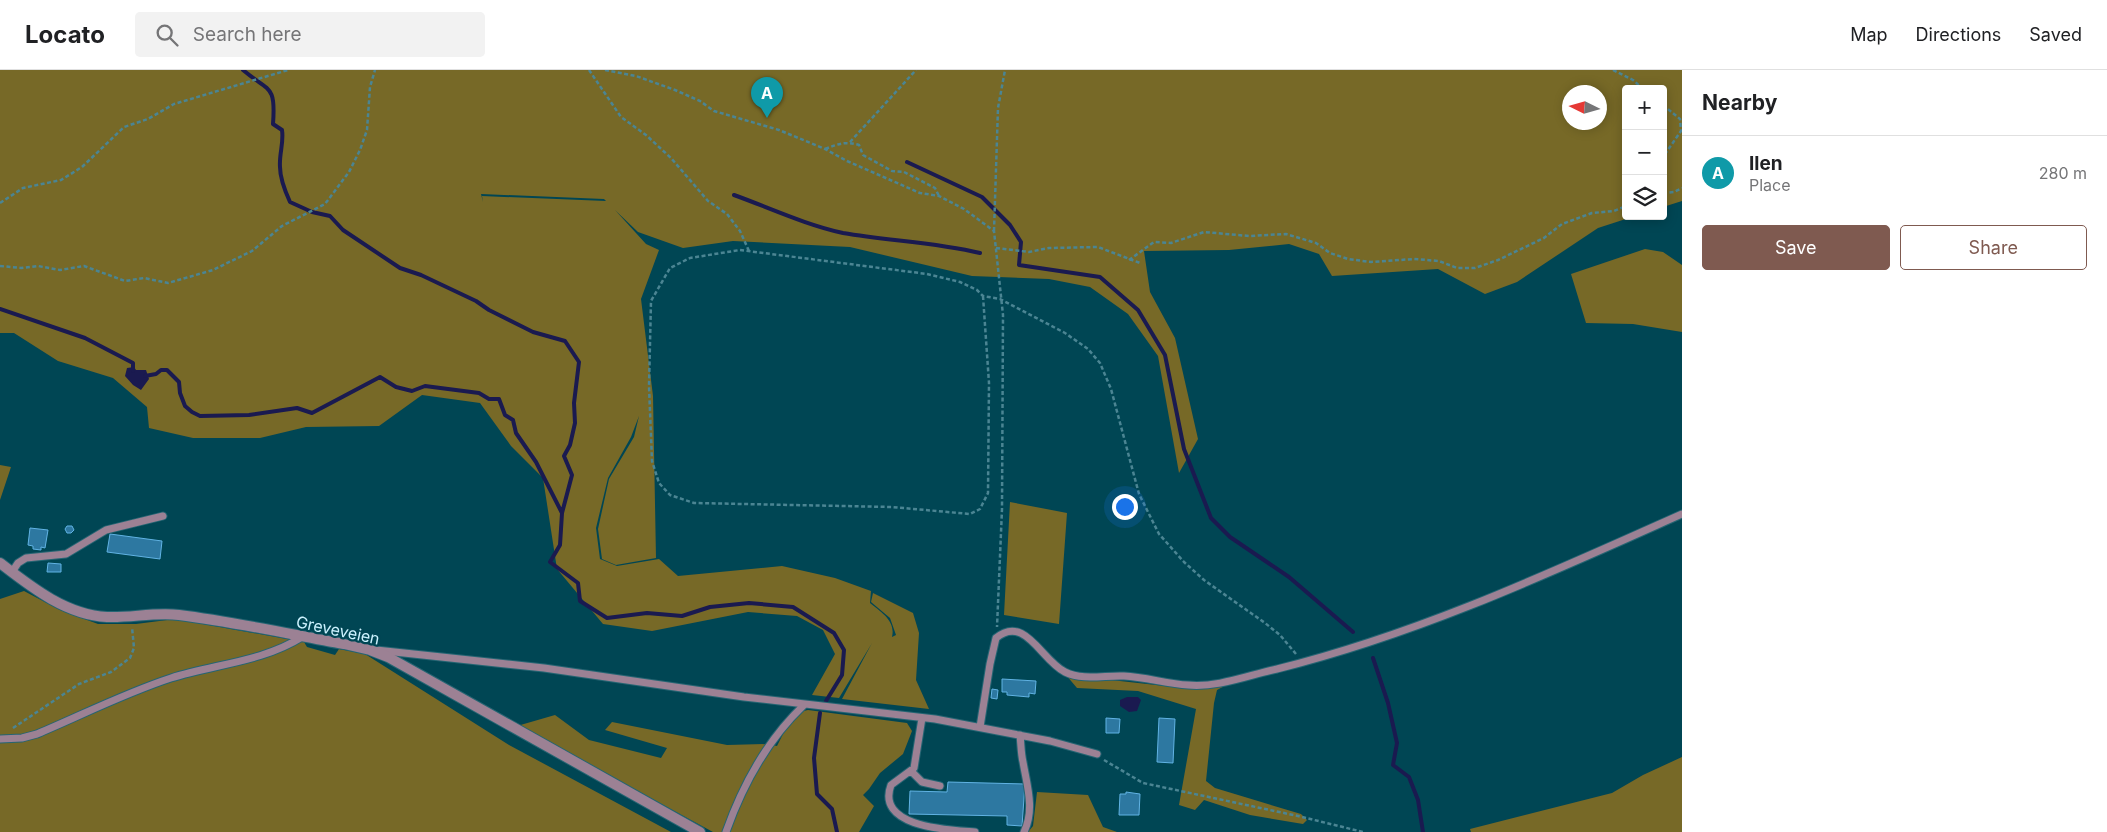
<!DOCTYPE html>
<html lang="en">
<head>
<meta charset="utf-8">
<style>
  :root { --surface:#fff; --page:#f2f2f2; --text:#202124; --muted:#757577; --line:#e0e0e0; --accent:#7f5a50 }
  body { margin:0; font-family:Inter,sans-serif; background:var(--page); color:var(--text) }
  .controls { position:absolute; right:15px; top:15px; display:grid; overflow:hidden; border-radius:5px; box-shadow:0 2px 12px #0003 }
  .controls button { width:45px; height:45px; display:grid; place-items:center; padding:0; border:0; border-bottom:1px solid var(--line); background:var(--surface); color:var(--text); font:25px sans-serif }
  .compass { position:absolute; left:1562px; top:15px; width:45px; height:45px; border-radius:50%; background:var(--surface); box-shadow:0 2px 12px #0003; rotate:275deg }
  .you { position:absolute; left:1124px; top:436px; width:18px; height:18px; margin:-12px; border:4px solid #fff; border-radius:50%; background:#1a73e8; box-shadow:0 0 0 8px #1a73e833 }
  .badge { display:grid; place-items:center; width:32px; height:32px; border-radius:50%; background:var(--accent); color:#fff; font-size:16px; font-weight:700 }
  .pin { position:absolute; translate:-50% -41px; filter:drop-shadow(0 1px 2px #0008) }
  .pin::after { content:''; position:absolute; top:26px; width:18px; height:15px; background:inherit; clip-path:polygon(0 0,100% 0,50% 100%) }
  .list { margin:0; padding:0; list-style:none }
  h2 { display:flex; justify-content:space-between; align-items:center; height:65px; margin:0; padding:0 20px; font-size:21px }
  h2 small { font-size:16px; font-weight:400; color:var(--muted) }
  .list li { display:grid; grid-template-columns:32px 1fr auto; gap:15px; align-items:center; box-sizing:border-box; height:75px; padding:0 20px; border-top:1px solid var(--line) }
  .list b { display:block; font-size:19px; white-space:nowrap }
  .list p { margin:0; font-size:16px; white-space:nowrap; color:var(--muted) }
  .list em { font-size:16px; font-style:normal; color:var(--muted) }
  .actions { display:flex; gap:10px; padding:15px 20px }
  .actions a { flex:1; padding:11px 0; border:1px solid var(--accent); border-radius:5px; text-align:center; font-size:18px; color:var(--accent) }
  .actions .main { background:var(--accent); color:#fff }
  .icon { flex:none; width:28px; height:28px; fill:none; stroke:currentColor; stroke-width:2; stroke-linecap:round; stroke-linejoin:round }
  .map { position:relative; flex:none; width:1682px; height:762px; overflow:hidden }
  header { display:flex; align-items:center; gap:30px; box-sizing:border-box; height:70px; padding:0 25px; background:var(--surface); border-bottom:1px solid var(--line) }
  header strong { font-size:24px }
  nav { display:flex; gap:28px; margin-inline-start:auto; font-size:18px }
  .search { width:350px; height:45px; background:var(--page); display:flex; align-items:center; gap:12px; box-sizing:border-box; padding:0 18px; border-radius:5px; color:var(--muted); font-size:19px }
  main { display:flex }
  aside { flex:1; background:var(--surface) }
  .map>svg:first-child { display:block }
</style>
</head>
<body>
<header>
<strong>Locato</strong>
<div class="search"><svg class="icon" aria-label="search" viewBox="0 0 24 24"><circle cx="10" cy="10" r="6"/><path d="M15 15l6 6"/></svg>Search here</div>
<nav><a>Map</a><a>Directions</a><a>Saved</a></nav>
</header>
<main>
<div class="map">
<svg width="1682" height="762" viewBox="0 0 1682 762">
  <rect width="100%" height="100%" fill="#004654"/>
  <path fill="#776927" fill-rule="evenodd" d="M0,0H1682V131L1663,137V19H1626V146H1635L1598,158L1517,212L1485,224L1438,199L1332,206L1319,184L1289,174L1229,180L1144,181L1150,222L1175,268L1198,369L1179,403L1158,286L1128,244L1090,217L1049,209L972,206L850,177L733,171L683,178L638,162L615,140L646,174L659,180L641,229L653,326L656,488L616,495L602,489L598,459L609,409L634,367L639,346L631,367L608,408L596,458L600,489L617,496L659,489L678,506L782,496L835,508L871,521L870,533C881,542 896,551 892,567L896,565L890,548L871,532L873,523L913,543L919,563L916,610L929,639L842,629L872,573L839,628L812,625L835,584L823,560L797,546L748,542L652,561L603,554L557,499L543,408L511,376L480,333L422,325L379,356L306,357L260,368H193L149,358L147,337L113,308L58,291L14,263H0ZM1570,22H1600V52H1570ZM481,124L604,129L606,131L482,126L483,132Z
    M1645,179L1663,182L1682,195V262L1633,254L1586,253L1571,204Z
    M0,395L11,397L0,430Z
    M1010,432L1067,443L1059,554L1004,545Z
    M24,521L60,540L98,554H136L175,549L304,572L307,577L335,585L339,579L365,584L509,675L671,762H0V529Z
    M1066,605L1192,619L1230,613L1217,620L1214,633L1206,711L1215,718L1301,744L1307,750L1303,754L1250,745L1204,730L1195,740L1179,735L1196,639L1138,621L1077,618Z
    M808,640L907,653L912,661L903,684L880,703L869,719L863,725L874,736L859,762H713L517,656L555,645L589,670L661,688L667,678L605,660L612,652L727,675L767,674L777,676L787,656L799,642Z
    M1682,687V762H1471L1470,759L1612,723L1643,705Z
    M1037,722L1088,725L1103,757L1117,762H1028L1033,756Z"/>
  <path fill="#1a1a50" d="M134,297L136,300H146L149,309L141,320L133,315L125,306L127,298Z
    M1127,627H1138L1141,630L1137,641L1129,642L1120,636V630Z"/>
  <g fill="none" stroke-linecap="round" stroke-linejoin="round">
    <path stroke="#1a1a50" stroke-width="4" d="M243,0C269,22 276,14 273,54L282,60C284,73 279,84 280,97C280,109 285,121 290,132L312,142L330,146L343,160L400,198L421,205L476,231L489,240L533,262L565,271L579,292L574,333L575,353L570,375L564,386L572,405L562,443L560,475L550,492L578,513L580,531L607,548L647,543L682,546L710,537L749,533L793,537L834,563L844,580L842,605L826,631
      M907,92L982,127L1010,155L1021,172L1019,195L1100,207L1138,240L1165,285L1184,379L1211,448L1230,467L1289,507L1353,562
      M734,125C770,138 806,155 843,163C889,171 935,172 980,183
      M0,239L85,268L133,293V301
      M145,306L156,304L161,300H167L179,312L180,323L185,336L192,342L200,346L249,345L297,338L312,343L380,307L396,317L412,321L425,316L479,323L489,329H499L505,345L513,350L516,363L536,392L562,443
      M1373,588L1388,633L1397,673L1393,695L1409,707L1418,730L1423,762
      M820,643L814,688L817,724L832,739L837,762"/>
  </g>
  <path fill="#2d78a1" stroke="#61b3e4" d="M67,456H72L74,460L71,463H67L65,459Z
    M30,458L48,460L45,478L41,477V480L33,479V476L28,475Z
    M110,464L162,471L160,489L107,482Z
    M48,493L61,494V502H47Z
    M1002,609L1036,611L1035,624L1029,623V627L1007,625V622H1002Z
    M992,619L998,620L997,629L991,628Z
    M1106,648L1120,649L1119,663H1106Z
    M1159,648L1175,649L1173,693L1157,692Z
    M948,712L1025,714L1022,756L1007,755V746L909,744L910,721L947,722Z
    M1126,722L1140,724L1139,745H1119L1120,724H1126Z"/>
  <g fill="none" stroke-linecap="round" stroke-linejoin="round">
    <defs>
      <path id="lane" d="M12,502L18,493L26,488L66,484L106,460L163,446
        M376,580L544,598L744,627L935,649L1050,671L1097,684
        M922,648L914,698L891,715C875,758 951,760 975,762
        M980,657L990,594L996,568C1025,544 1041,590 1065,602C1083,611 1105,605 1124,606C1146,607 1167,614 1188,615C1217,618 1249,605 1277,599C1418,564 1550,503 1682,444
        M1020,665C1021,674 1021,684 1023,692C1027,716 1035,739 1024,762
        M0,669L22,668L37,664C82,645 125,623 171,608C215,594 262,592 302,567
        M912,702L922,712L940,716
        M726,762C743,714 767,670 804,635"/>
      <path id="street" d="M0,493C31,517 66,545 107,547C131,548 155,542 179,545C235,552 289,564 344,574L370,580L388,587L700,762"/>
    </defs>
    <use href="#lane" stroke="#256573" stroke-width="9"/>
    <use href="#street" stroke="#256573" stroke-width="12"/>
    <path stroke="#4b8593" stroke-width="2.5" stroke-dasharray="4 2.5" stroke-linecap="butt" d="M589,0L621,47L646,65L671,88L708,131L727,144L740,161L749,181
      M605,0L636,6L675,20L700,31L714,41L779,60L825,79L847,91L920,123L939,126L964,139L994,161L1003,245L1002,439L997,557
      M1613,0L1633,10L1643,19
      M1663,35L1680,49L1681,61L1663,87
      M850,72L916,0
      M825,79C838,74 845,71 859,75L863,85L892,101L904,102L935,118L939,126
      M1663,123L1674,122L1682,118
      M0,133L23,118L61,110L82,97L124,57L148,49L174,34L288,0
      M994,161L998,38L1005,0
      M996,178L1029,182L1049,178L1098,177L1140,193
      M1129,190L1154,172L1171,173L1204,162L1249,166L1286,164L1316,173L1330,183L1348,189L1371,192L1414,189L1439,191L1457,198H1475L1498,190L1544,168L1562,154L1592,143L1614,141L1626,136
      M0,196L21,198L38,196L60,200L84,196L125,211L144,208L168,213L213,200L252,181L282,156L325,134L349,102L360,80L367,60L370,17L375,0
      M983,226L989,313L988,423L980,439L970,444L892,437L694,433L670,425L659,413L652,391L649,316L651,231L670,198L690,188L740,180L927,204L960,212L977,220L983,226L1000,229L1065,263L1088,279L1100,293L1111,319L1139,424L1159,464L1184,492L1204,510L1265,553L1280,565L1296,584
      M13,658L79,614L111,602L130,588L134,578L132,557
      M1104,690L1143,713L1298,746L1363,762"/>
    <use href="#lane" stroke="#9c8194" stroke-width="7"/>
    <use href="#street" stroke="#9c8194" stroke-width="10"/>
  </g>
  <g text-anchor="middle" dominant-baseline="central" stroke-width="4.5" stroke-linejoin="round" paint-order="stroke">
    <g font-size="16" fill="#ccf2fe" stroke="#004654">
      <text transform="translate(338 560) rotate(12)">Greveveien</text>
    </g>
  </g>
</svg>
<div class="controls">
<button>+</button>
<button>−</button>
<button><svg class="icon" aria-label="layers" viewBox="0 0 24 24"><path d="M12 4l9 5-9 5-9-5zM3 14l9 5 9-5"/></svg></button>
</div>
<svg class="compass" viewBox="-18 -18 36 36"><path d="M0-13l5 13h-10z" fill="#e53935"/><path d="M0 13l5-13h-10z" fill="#757577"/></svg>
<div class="you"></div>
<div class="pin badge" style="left:767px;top:48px;background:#0f9aa8">A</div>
</div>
<aside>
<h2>Nearby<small></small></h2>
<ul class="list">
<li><span class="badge" style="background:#0f9aa8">A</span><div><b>Ilen</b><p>Place</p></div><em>280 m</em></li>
</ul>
<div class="actions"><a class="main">Save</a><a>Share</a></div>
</aside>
</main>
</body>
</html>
